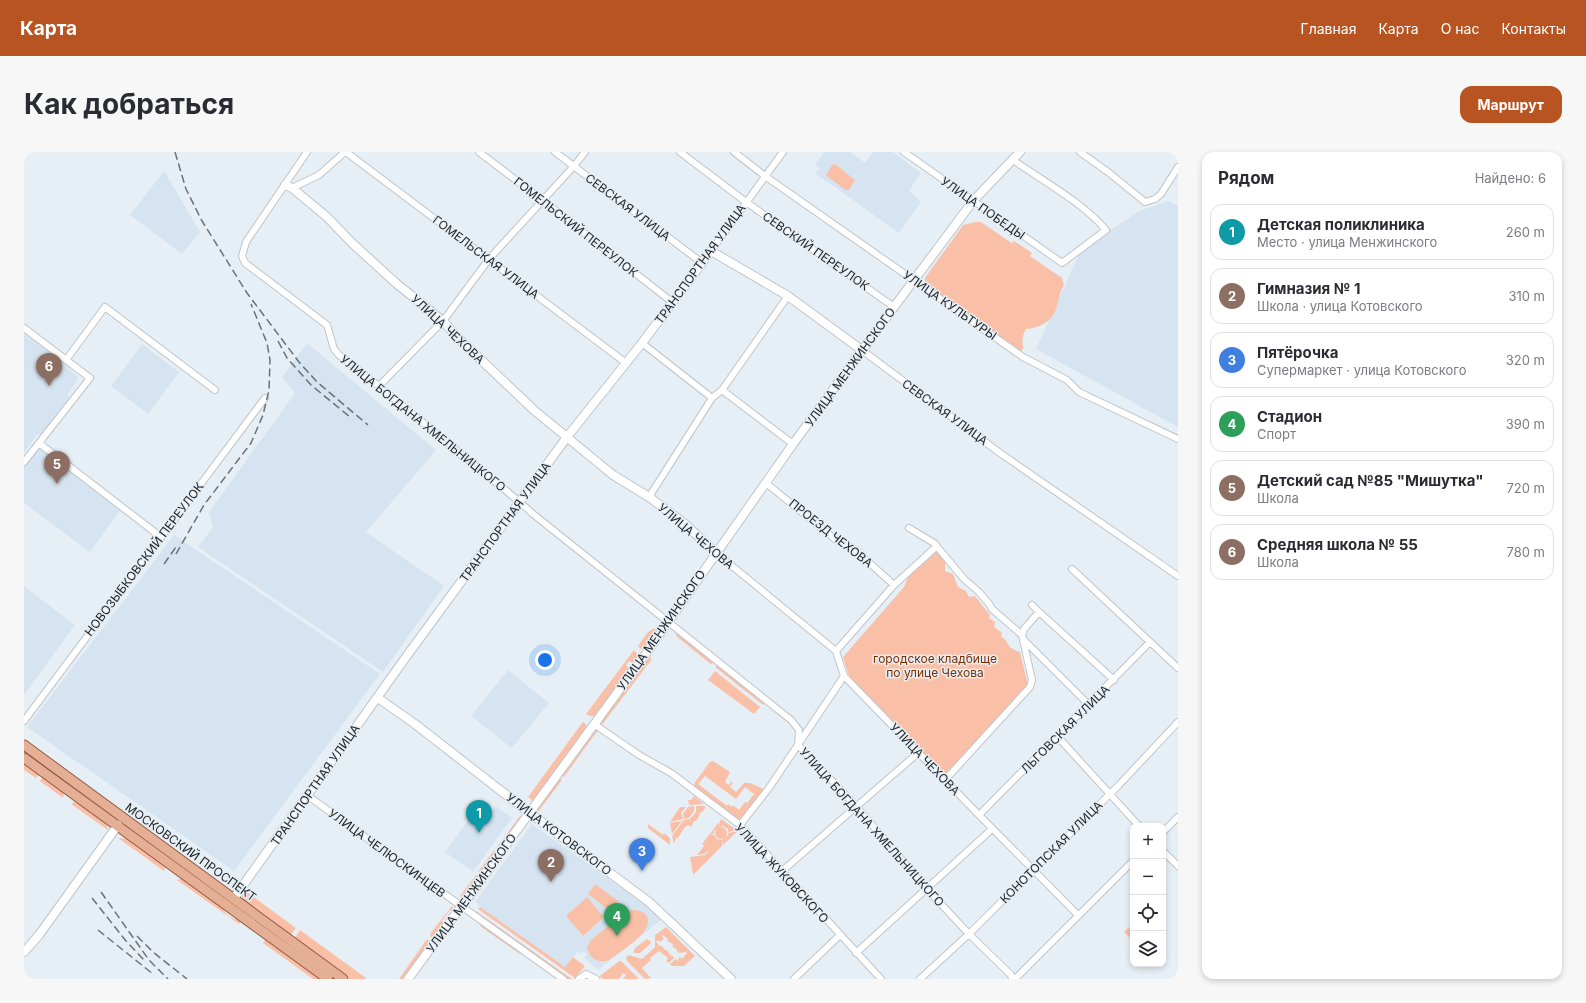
<!DOCTYPE html>
<html lang="ru">
<head>
<meta charset="utf-8">
<style>
  :root { --surface:#fff; --page:#f7f7f7; --text:#2b2b33; --muted:#7c7c81; --line:#e1e1e2; --accent:#b85422 }
  body { margin:0; font-family:Inter,sans-serif; background:var(--page); color:var(--text) }
  .controls { position:absolute; right:12px; bottom:12px; display:grid; overflow:hidden; border-radius:8px; box-shadow:0 2px 6px #0003 }
  .controls button { width:36px; height:36px; display:grid; place-items:center; padding:0; border:0; border-bottom:1px solid var(--line); background:var(--surface); color:var(--text); font:20px sans-serif }
  .you { position:absolute; left:521px; top:508px; width:14px; height:14px; margin:-10px; border:3px solid #fff; border-radius:50%; background:#1a73e8; box-shadow:0 0 0 6px #1a73e833 }
  .badge { display:grid; place-items:center; width:26px; height:26px; border-radius:50%; background:var(--accent); color:#fff; font-size:13px; font-weight:700 }
  .pin { position:absolute; translate:-50% -33px; filter:drop-shadow(0 1px 2px #0008) }
  .pin::after { content:''; position:absolute; top:21px; width:14px; height:12px; background:inherit; clip-path:polygon(0 0,100% 0,50% 100%) }
  .list { margin:0; padding:0; list-style:none }
  h2 { display:flex; justify-content:space-between; align-items:center; height:52px; margin:0; padding:0 16px; font-size:17px }
  h2 small { font-size:13px; font-weight:400; color:var(--muted) }
  .list li { display:grid; grid-template-columns:26px 1fr auto; gap:12px; align-items:center; box-sizing:border-box; height:56px; margin:0 8px 8px; padding:0 8px; border:1px solid var(--line); border-radius:12px }
  .list b { display:block; font-size:15px; white-space:nowrap }
  .list p { margin:0; font-size:13px; white-space:nowrap; color:var(--muted) }
  .list em { font-size:13px; font-style:normal; color:var(--muted) }
  .icon { flex:none; width:22px; height:22px; fill:none; stroke:currentColor; stroke-width:2; stroke-linecap:round; stroke-linejoin:round }
  .map { position:relative; flex:none; width:1154px; height:827px; overflow:hidden; border-radius:12px }
  header { display:flex; align-items:center; gap:24px; box-sizing:border-box; height:56px; padding:0 20px; background:var(--accent); color:#fff }
  header strong { font-size:19px }
  nav { display:flex; gap:22px; margin-inline-start:auto; font-size:14px }
  .intro { display:flex; align-items:center; justify-content:space-between; box-sizing:border-box; height:96px; padding:0 24px }
  h1 { margin:0; font-size:28px }
  .button { padding:10px 18px; border-radius:12px; background:var(--accent); color:#fff; font-size:14px; font-weight:700 }
  main { display:flex; gap:24px; padding:0 24px }
  aside { flex:1; background:var(--surface); border-radius:12px; box-shadow:0 2px 6px #0003 }
  .map>svg:first-child { display:block }
</style>
</head>
<body>
<header>
<strong>Карта</strong>
<nav><a>Главная</a><a>Карта</a><a>О нас</a><a>Контакты</a></nav>
</header>
<div class="intro"><h1>Как добраться</h1><a class="button">Маршрут</a></div>
<main>
<div class="map">
<svg width="1154" height="827" viewBox="0 0 1154 827">
  <rect width="100%" height="100%" fill="#e7eff6"/>
  <path fill="#d5e4f0" d="M800,0H826L841,11L849,0H869L897,21L885,39L897,50L875,81L791,21L796,16L791,13Z
    M140,19L176,80L158,102L106,63Z
    M1144,49L1154,54V275L1012,197L1057,98L1115,59Z
    M0,182L37,209L55,226L43,243L47,246L19,283H13L0,300Z
    M283,191L412,298L342,380L420,434L359,520L174,395L189,375L185,360L271,241L258,225Z
    M118,192L155,220L124,262L87,234Z
    M15,294L97,357L66,400L0,351V314Z
    M150,383L356,522L210,719L3,575Z
    M0,434L51,473L0,543Z
    M484,518L525,551L488,596L447,564Z
    M472,654L488,666L449,720L421,700L453,656L464,664Z
    M508,672L621,753L638,767L574,818L560,806L563,802L559,799L556,802L553,800L541,816L464,762L451,750Z"/>
  <path fill="#fac0a7" fill-rule="evenodd" d="M811,12L831,28L825,38H821L802,23L808,13Z
    M951,70H957L1005,103L988,91L990,89L1008,101L1006,104L1038,126L1040,133C1035,141 1035,148 1032,157C1028,170 1015,176 1002,177C998,184 998,188 999,196L997,199L901,131V126L939,73Z
    M913,398L921,408V419L929,422L934,435L942,439L945,445L951,444L966,463L965,466L971,470L970,475L978,481L977,484C987,492 981,495 996,500L1004,533L921,626L825,524L819,505L880,435L884,425Z
    M631,476L632,480L620,496L617,497L614,494L624,480Z
    M652,481L689,509L688,513L652,484Z
    M610,498L615,504L610,512L605,509L602,513L606,517L570,564H566L562,562Z
    M625,505L628,507L578,573L577,568Z
    M695,513L742,549L739,553L691,515Z
    M691,519L736,555L730,562L684,528Z
    M560,570L563,574L509,649L504,645L558,571Z
    M571,578H574L540,625L537,623Z
    M689,609L706,620L701,630L705,633L707,630L709,631L706,635L712,640L720,631H726L740,637L716,667H713L670,635L671,630L686,610ZM681,624L712,647L721,635L730,642L723,651L721,650L715,658L709,653L708,655L704,652L703,654L674,632Z
    M0,611L15,622L12,626L0,618Z
    M19,625L40,640L39,646L16,629Z
    M535,626L538,628L514,660L511,658Z
    M670,644L680,652L665,653L664,648H667Z
    M50,650L54,651L81,670L83,674L84,678L47,652Z
    M670,654V659L665,666L660,667L659,662L664,655Z
    M672,654H681V657L675,662L676,663L672,669H670L667,675L664,673L660,676L654,686L653,685L650,691L648,684L660,668L666,667L672,660Z
    M656,655H662L657,661L659,667L646,670Z
    M496,664L498,665L475,697L473,695Z
    M697,667L713,678L704,680V677L699,674L696,675V669Z
    M658,669L648,682L646,671Z
    M695,670L696,675L690,679V682L686,683H690L693,687L691,690L693,687L698,688V694L669,723L666,705L681,703L685,698L680,702L673,703L680,694L678,692Z
    M624,672L639,683L640,681L646,686V693L624,676Z
    M691 681a6 6 0 1 1 12 0a6 6 0 1 1-12 0Z
    M714,679L700,692L699,693L698,688L704,683V681Z
    M94,686L105,687L139,712L141,718L140,719Z
    M470,698L472,700L456,721L454,720Z
    M478,704L480,705L447,751L445,749Z
    M452,723L454,724L438,746L436,744Z
    M156,727H160L198,755C202,765 209,766 217,769L215,772L153,728Z
    M571,732L594,749L587,760L564,742Z
    M220,738L272,776L266,784L219,750L218,743Z
    M563,745L580,765L559,784L542,764Z
    M428,754L430,757L429,759L426,758L418,769L420,771L410,785L407,786L406,782Z
    M456,755L541,815L549,805L561,814L551,826L454,757Z
    M608,758C614,758 619,759 622,763C633,779 596,799 585,808C575,812 565,807 563,795L568,787L604,759Z
    M452,759L548,827H544L451,761Z
    M457,772L497,801L496,802L456,774Z
    M1109,772V787L1108,788L1100,780Z
    M642,775L671,804L660,814H648L646,812L652,807L655,810L654,807L656,805L658,807L663,801L661,800L655,801L653,799V798L648,794L649,792L643,789L644,787L639,783L638,784L640,787L636,790L634,788L632,790L636,794H638L642,799L643,798L647,804L648,803L650,806L645,811L642,809L644,806L635,799L626,806L627,808L618,816L627,826L621,827L603,809L602,805L605,803L618,807L631,795V783Z
    M276,778L342,826L341,827H326L270,787Z
    M242,787L297,827H289L239,791Z
    M403,787L406,790L405,792L380,827H375Z
    M623,787L627,790L626,792L616,801H609L611,796Z
    M597,809L615,827H599L602,823L599,821L595,827H579L576,825L577,823L594,810Z"/>
  <g fill="none" stroke-linecap="round" stroke-linejoin="round">
    <defs>
      <path id="street" d="M283,0L222,90L218,104L221,111L303,173L310,197L315,203C360,237 402,273 445,309C467,327 489,343 509,362L767,568L775,578L774,593L832,654L902,736L945,782L987,823L988,827
        M322,0L602,211
        M455,0L518,48L648,150
        M531,0L677,110
        M656,0L722,50L870,155
        M710,0L741,24L999,205L1043,228L1055,240L1154,287
        M880,0L1038,111L1082,78C1058,50 1019,29 989,8
        M1056,0L1084,20L1121,50L1131,47L1137,42L1154,15
        M268,36L295,23L321,0
        M687,99L759,0
        M0,176L66,226L0,310
        M618,191L688,246
        M839,199L976,301L1154,424
        M42,208L81,155L191,238
        M355,234L419,169L465,107L550,14L561,0
        M698,238L769,292
        M15,291L137,385
        M742,331L812,388L830,397L870,433
        M625,345L688,246L698,238L764,144
        M885,376L910,391L940,427L955,440L966,453L968,457L998,483
        M692,401L812,499L820,524L955,663L1054,763
        M1048,417L1154,516
        M1015,460L1090,528
        M1000,488L1065,553
        M812,499L870,433L913,394
        M0,569L241,246
        M570,572L615,603L647,621L716,673L857,827
        M1033,584L1115,674
        M921,628L1006,535L1008,528L998,483L1000,477L1015,460L1008,453
        M284,644L539,827
        M955,663L1126,490
        M716,673L745,636L820,524
        M1139,680L1154,665
        M1139,699L1154,714
        M757,720L894,601
        M832,801L968,677
        M555,827L562,822L572,827
        M770,827L816,783
        M896,827L945,782L1095,633L1154,570
        M991,827L1109,709"/>
      <path id="secondary" d="M261,33L268,36L303,65L328,91L373,132L419,169L435,187L511,259L589,323L625,345L660,371L692,401
        M354,546L391,572L499,656L625,750L707,827
        M210,746L382,505L543,285L618,191L687,99L764,144L839,199
        M0,800L15,783L94,673
        M384,827L623,500L769,292L870,155L949,49L996,0"/>
      <path id="primary" d="M0,593L319,827
        M0,606L304,827"/>
    </defs>
    <use href="#street" stroke="#bdc5cb" stroke-width="8"/>
    <use href="#secondary" stroke="#bdc5cb" stroke-width="10"/>
    <use href="#primary" stroke="#955b41" stroke-width="11"/>
    <use href="#street" stroke="#fff" stroke-width="6"/>
    <use href="#secondary" stroke="#fff" stroke-width="8"/>
    <use href="#primary" stroke="#e5af96" stroke-width="9"/>
    <path stroke="#6c7175" stroke-width="1.5" stroke-dasharray="8 4" stroke-linecap="butt" d="M151,0L162,37L178,69L223,141L275,210L293,230L344,273
      M254,189L263,206L287,233L326,265
      M152,402L180,353L227,291L239,263L245,238L246,208L243,191L227,152
      M140,412L152,395
      M77,740L125,808L144,827
      M68,746L102,789L121,809
      M74,778L129,822
      M113,784L129,800L163,827"/>
  </g>
  <g text-anchor="middle" dominant-baseline="central" stroke-width="3" stroke-linejoin="round" paint-order="stroke">
    <g font-size="12" fill="#1f2224" stroke="#e7eff6">
      <text transform="translate(604 55) rotate(37)">СЕВСКАЯ УЛИЦА</text>
      <text transform="translate(959 56) rotate(35)">УЛИЦА ПОБЕДЫ</text>
      <text transform="translate(552 75) rotate(38)">ГОМЕЛЬСКИЙ ПЕРЕУЛОК</text>
      <text transform="translate(792 99) rotate(35)">СЕВСКИЙ ПЕРЕУЛОК</text>
      <text transform="translate(462 105) rotate(37)">ГОМЕЛЬСКАЯ УЛИЦА</text>
      <text transform="translate(676 112) rotate(-54)">ТРАНСПОРТНАЯ УЛИЦА</text>
      <text transform="translate(926 153) rotate(35)">УЛИЦА КУЛЬТУРЫ</text>
      <text transform="translate(424 177) rotate(43)">УЛИЦА ЧЕХОВА</text>
      <text transform="translate(826 215) rotate(-54)">УЛИЦА МЕНЖИНСКОГО</text>
      <text transform="translate(921 260) rotate(36)">СЕВСКАЯ УЛИЦА</text>
      <text transform="translate(399 271) rotate(39)">УЛИЦА БОГДАНА ХМЕЛЬНИЦКОГО</text>
      <text transform="translate(481 370) rotate(-54)">ТРАНСПОРТНАЯ УЛИЦА</text>
      <text transform="translate(807 381) rotate(38)">ПРОЕЗД ЧЕХОВА</text>
      <text transform="translate(672 384) rotate(40)">УЛИЦА ЧЕХОВА</text>
      <text transform="translate(120 407) rotate(-53)">НОВОЗЫБКОВСКИЙ ПЕРЕУЛОК</text>
      <text transform="translate(637 478) rotate(-55)">УЛИЦА МЕНЖИНСКОГО</text>
      <text transform="translate(1041 577) rotate(-45)">ЛЬГОВСКАЯ УЛИЦА</text>
      <text transform="translate(901 607) rotate(46)">УЛИЦА ЧЕХОВА</text>
      <text transform="translate(291 633) rotate(-55)">ТРАНСПОРТНАЯ УЛИЦА</text>
      <text transform="translate(848 675) rotate(48)">УЛИЦА БОГДАНА ХМЕЛЬНИЦКОГО</text>
      <text transform="translate(535 682) rotate(37)">УЛИЦА КОТОВСКОГО</text>
      <text transform="translate(167 700) rotate(36)">МОСКОВСКИЙ ПРОСПЕКТ</text>
      <text transform="translate(1027 700) rotate(-45)">КОНОТОПСКАЯ УЛИЦА</text>
      <text transform="translate(363 701) rotate(36)">УЛИЦА ЧЕЛЮСКИНЦЕВ</text>
      <text transform="translate(758 721) rotate(47)">УЛИЦА ЖУКОВСКОГО</text>
      <text transform="translate(447 741) rotate(-54)">УЛИЦА МЕНЖИНСКОГО</text>
    </g>
    <g font-size="12" fill="#7e2f00" stroke="#e7eff6">
      <text x="911" y="506">городское кладбище<tspan x="911" dy="14">по улице Чехова</tspan></text>
    </g>
  </g>
</svg>
<div class="controls">
<button>+</button>
<button>−</button>
<button><svg class="icon" aria-label="locate" viewBox="0 0 24 24"><circle cx="12" cy="12" r="6"/><path d="M12 2v4M12 18v4M2 12h4M18 12h4"/></svg></button>
<button><svg class="icon" aria-label="layers" viewBox="0 0 24 24"><path d="M12 4l9 5-9 5-9-5zM3 14l9 5 9-5"/></svg></button>
</div>
<div class="you"></div>
<div class="pin badge" style="left:455px;top:681px;background:#0f9aa8">1</div>
<div class="pin badge" style="left:527px;top:730px;background:#8d6e63">2</div>
<div class="pin badge" style="left:618px;top:719px;background:#3f7fe0">3</div>
<div class="pin badge" style="left:593px;top:784px;background:#2e9e5b">4</div>
<div class="pin badge" style="left:33px;top:332px;background:#8d6e63">5</div>
<div class="pin badge" style="left:25px;top:234px;background:#8d6e63">6</div>
</div>
<aside>
<h2>Рядом<small>Найдено: 6</small></h2>
<ul class="list">
<li><span class="badge" style="background:#0f9aa8">1</span><div><b>Детская поликлиника</b><p>Место · улица Менжинского</p></div><em>260 m</em></li>
<li><span class="badge" style="background:#8d6e63">2</span><div><b>Гимназия № 1</b><p>Школа · улица Котовского</p></div><em>310 m</em></li>
<li><span class="badge" style="background:#3f7fe0">3</span><div><b>Пятёрочка</b><p>Супермаркет · улица Котовского</p></div><em>320 m</em></li>
<li><span class="badge" style="background:#2e9e5b">4</span><div><b>Стадион</b><p>Спорт</p></div><em>390 m</em></li>
<li><span class="badge" style="background:#8d6e63">5</span><div><b>Детский сад №85 &quot;Мишутка&quot;</b><p>Школа</p></div><em>720 m</em></li>
<li><span class="badge" style="background:#8d6e63">6</span><div><b>Средняя школа № 55</b><p>Школа</p></div><em>780 m</em></li>
</ul>
</aside>
</main>
</body>
</html>
